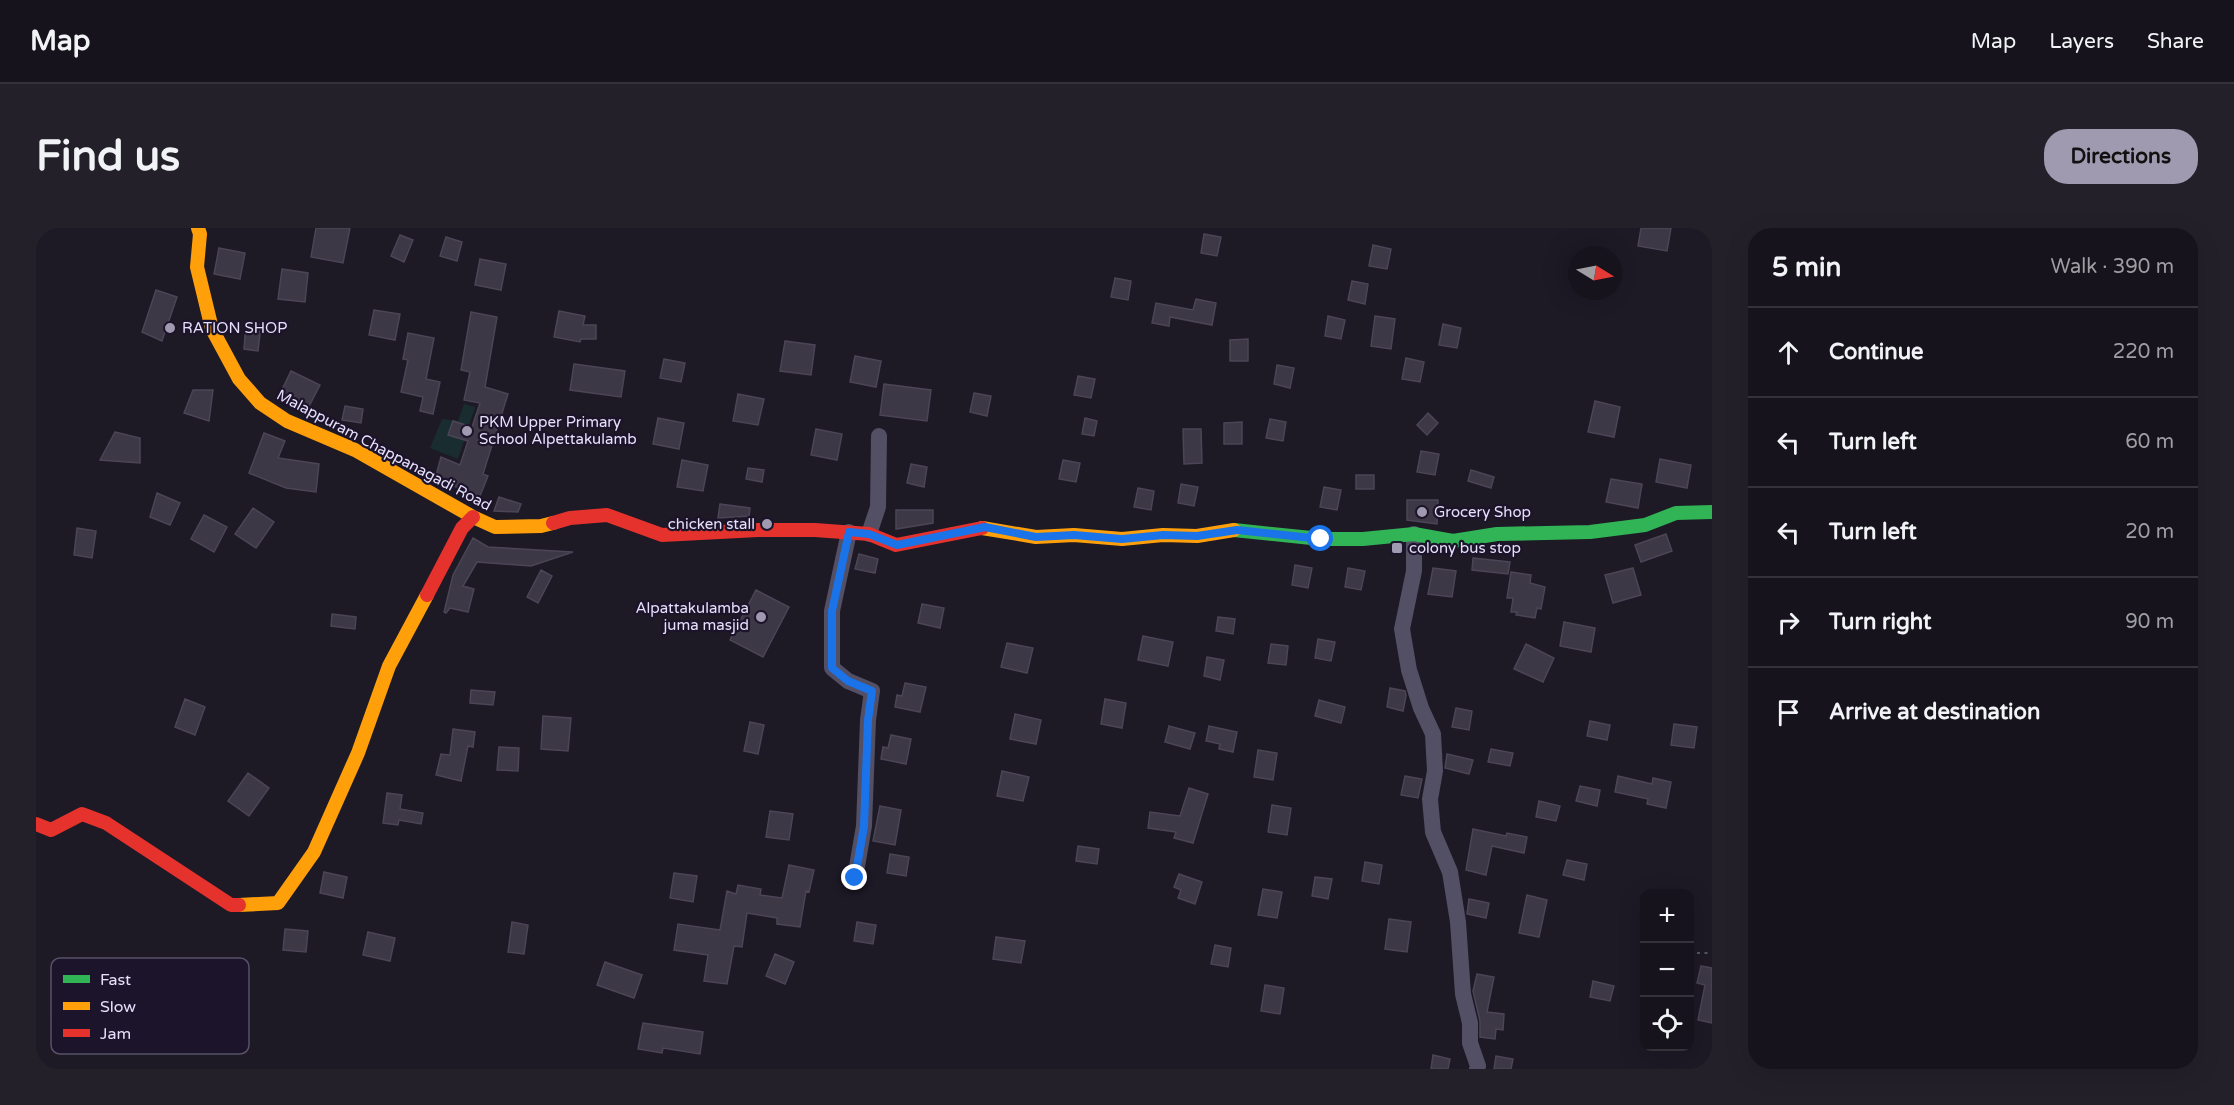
<!DOCTYPE html>
<html lang="en">
<head>
<meta charset="utf-8">
<style>
  :root { --surface:#16131c; --page:#232029; --text:#f1f3f6; --muted:#9e9ea3; --line:#35323b; --accent:#a09ab1 }
  body { margin:0; font-family:"Varela Round",sans-serif; background:var(--page); color:var(--text) }
  .controls { position:absolute; right:18px; bottom:18px; display:grid; overflow:hidden; border-radius:12px; box-shadow:0 6px 24px #0002 }
  .controls button { width:54px; height:54px; display:grid; place-items:center; padding:0; border:0; border-bottom:2px solid var(--line); background:var(--surface); color:var(--text); font:30px sans-serif }
  .compass { position:absolute; left:1532px; top:18px; width:54px; height:54px; border-radius:50%; background:var(--surface); box-shadow:0 6px 24px #0002; rotate:100deg }
  .stop { position:absolute; width:18px; height:18px; margin:-14px; border:4px solid #1a73e8; border-radius:50%; background:#fff }
  .stop.end { background:#1a73e8; border-color:#fff; box-shadow:0 2px 6px #0008 }
  .list { margin:0; padding:0; list-style:none }
  h2 { display:flex; justify-content:space-between; align-items:center; height:78px; margin:0; padding:0 24px; font-size:26px }
  h2 small { font-size:20px; font-weight:400; color:var(--muted) }
  .list li { display:grid; grid-template-columns:39px 1fr auto; gap:18px; align-items:center; box-sizing:border-box; height:90px; padding:0 24px; border-top:2px solid var(--line) }
  .list b { display:block; font-size:22px; white-space:nowrap }
  .list em { font-size:20px; font-style:normal; color:var(--muted) }
  .icon { flex:none; width:33px; height:33px; fill:none; stroke:currentColor; stroke-width:2; stroke-linecap:round; stroke-linejoin:round }
  .map { position:relative; flex:none; width:1676px; height:841px; overflow:hidden; border-radius:24px }
  header { display:flex; align-items:center; gap:36px; box-sizing:border-box; height:84px; padding:0 30px; background:var(--surface); border-bottom:2px solid var(--line) }
  header strong { font-size:28px }
  nav { display:flex; gap:33px; margin-inline-start:auto; font-size:21px }
  .intro { display:flex; align-items:center; justify-content:space-between; box-sizing:border-box; height:144px; padding:0 36px }
  h1 { margin:0; font-size:42px }
  .button { padding:15px 27px; border-radius:24px; background:var(--accent); color:#111; font-size:21px; font-weight:700 }
  main { display:flex; gap:36px; padding:0 36px }
  aside { flex:1; background:var(--surface); border-radius:24px; box-shadow:0 6px 24px #0002 }
  .map>svg:first-child { display:block }
</style>
</head>
<body>
<header>
<strong>Map</strong>
<nav><a>Map</a><a>Layers</a><a>Share</a></nav>
</header>
<div class="intro"><h1>Find us</h1><a class="button">Directions</a></div>
<main>
<div class="map">
<svg width="1676" height="841" viewBox="0 0 1676 841">
  <rect width="100%" height="100%" fill="#1d1925"/>
  <path fill="#192d31" d="M428,176L439,179L422,231L394,220L406,191L422,193Z"/>
  <path fill="#3d3846" stroke="#4b4557" stroke-width="1.5" d="M280,0H314L307,35L275,29Z
    M1605,0H1635L1631,23L1602,18Z
    M1168,6L1185,9L1181,28L1165,25Z
    M364,7L377,12L368,34L355,28Z
    M410,9L426,14L421,33L404,28Z
    M1337,17L1355,21L1351,41L1333,38Z
    M183,20L209,25L204,51L178,46Z
    M444,31L470,36L465,62L439,57Z
    M246,41L272,45L269,74L242,71Z
    M1079,50L1095,53L1092,72L1075,69Z
    M1316,53L1332,56L1329,76L1312,72Z
    M120,62L141,69L126,113L106,104Z
    M1160,71L1180,75L1176,97L1134,89L1133,98L1116,95L1120,75L1157,82Z
    M338,82L364,86L359,112L333,107Z
    M523,83L549,88L547,97H560V111H545L544,114L518,109Z
    M435,84L461,89L449,159L472,166L447,246L452,248L444,268L399,251L405,229L424,237L432,213L412,207L417,193L436,199L444,175L428,172L434,144L425,142Z
    M1292,88L1309,92L1305,111L1289,108Z
    M1339,88L1359,91L1355,121L1335,118Z
    M210,95L225,97L222,123L208,121Z
    M1407,96L1425,100L1421,120L1403,117Z
    M372,105L398,110L390,151L404,154L397,186L384,183L387,169L365,164L372,132L367,131Z
    M1212,111V133H1194V112Z
    M749,113L779,117L775,147L744,143Z
    M819,128L845,133L840,159L814,154Z
    M1370,130L1388,134L1384,154L1366,151Z
    M628,131L649,135L645,154L624,150Z
    M538,136L589,143L585,169L534,162Z
    M1241,137L1258,140L1254,160L1238,156Z
    M255,143L284,157L270,184L242,170Z
    M1042,148L1059,151L1055,170L1038,167Z
    M848,156L895,162L891,193L844,187Z
    M157,162H177L173,193L148,185Z
    M938,165L955,168L951,188L934,184Z
    M702,166L728,171L722,197L697,193Z
    M1559,173L1584,179L1578,209L1552,204Z
    M309,178L327,181L325,195L306,192Z
    M1392,185L1402,195L1391,207L1381,197Z
    M622,190L648,195L643,221L617,216Z
    M1049,190L1061,193L1058,208L1046,206Z
    M1234,191L1250,194L1247,213L1230,210Z
    M1206,194V216H1188V195Z
    M780,201L806,206L801,232L775,227Z
    M1147,201H1165L1166,235L1148,236Z
    M79,204L104,210V235L64,232Z
    M228,205L249,213L242,230L283,236L280,264L250,260L213,245Z
    M1385,223L1403,226L1399,247L1381,244Z
    M1624,231L1655,237L1651,260L1620,254Z
    M646,232L672,237L667,263L641,259Z
    M1027,232L1044,235L1040,254L1023,251Z
    M875,236L891,239L888,259L871,255Z
    M712,240L728,242L726,254L710,251Z
    M1435,242L1458,249L1455,260L1432,253Z
    M1320,247H1338V261H1320Z
    M1575,251L1606,256L1602,280L1570,274Z
    M1145,256L1162,259L1158,278L1142,275Z
    M1288,259L1305,262L1301,282L1284,279Z
    M1102,260L1118,263L1115,282L1098,279Z
    M121,265L144,275L134,297L114,289Z
    M463,269L485,276L482,284L458,283Z
    M1371,272H1402L1401,296L1371,292Z
    M684,276L714,280L713,288L682,290Z
    M217,280L238,294L220,320L199,306Z
    M860,282H897V295L860,301Z
    M168,287L191,299L178,324L155,311Z
    M41,300L60,303L56,330L38,327Z
    M1630,306L1636,323L1605,334L1599,317Z
    M437,310L452,319L537,324L495,338L441,334L427,358L438,361L432,384L414,380L410,385L408,384L417,347Z
    M823,326L842,331L839,345L819,341Z
    M1437,330L1474,334L1472,346L1436,342Z
    M1259,337L1276,340L1272,360L1256,357Z
    M1312,340L1329,343L1325,362L1309,359Z
    M1397,340L1420,343L1416,369L1392,366Z
    M1597,340L1605,367L1577,375L1569,347Z
    M505,342L516,348L502,375L491,369Z
    M1475,344L1495,347L1494,355L1509,359L1505,381L1501,380L1499,390L1480,387L1481,384H1475L1477,370H1471Z
    M720,362L753,379L727,429L694,412Z
    M886,376L908,380L904,400L882,395Z
    M296,386L320,389L319,401L295,398Z
    M1182,389L1199,391L1197,406L1180,403Z
    M1528,394L1559,400L1555,424L1524,418Z
    M1107,408L1137,414L1132,438L1102,432Z
    M1282,411L1299,414L1295,433L1279,430Z
    M971,415L997,420L991,445L965,439Z
    M1235,416L1252,418L1250,437L1232,435Z
    M1490,416L1518,430L1507,454L1478,441Z
    M1171,429L1188,432L1184,452L1168,448Z
    M869,455L890,459L884,484L859,479L861,467L866,468Z
    M1354,460L1369,463L1370,468L1367,483L1351,479Z
    M435,462L459,464L457,477L434,475Z
    M149,471L169,479L159,507L139,499Z
    M1069,471L1090,475L1086,500L1065,496Z
    M1283,472L1309,479L1305,495L1279,488Z
    M1420,480L1436,483L1433,502L1416,499Z
    M979,486L1005,492L1000,516L974,511Z
    M507,488L535,490L532,523L505,521Z
    M1554,493L1574,497L1571,512L1551,508Z
    M714,494L728,497L722,526L708,523Z
    M1638,496L1661,499L1658,520L1635,517Z
    M1133,498L1159,505L1154,521L1129,514Z
    M1173,498L1201,504L1197,524L1183,521L1184,516L1170,513Z
    M417,501L439,504L437,519L432,518L425,553L400,547L405,526L414,527Z
    M855,507L875,511L870,536L845,531L847,519L852,520Z
    M463,519L483,520L482,543L461,542Z
    M1455,521L1477,525L1474,538L1452,534Z
    M1222,522L1241,525L1237,552L1218,549Z
    M1411,526L1437,532L1433,546L1409,540Z
    M966,543L993,549L987,573L961,568Z
    M212,545L233,560L213,588L192,573Z
    M1369,548L1386,551L1382,570L1365,567Z
    M1582,548L1616,556L1617,550L1635,554L1630,580L1611,576L1612,571L1579,564Z
    M1544,558L1564,562L1561,578L1540,573Z
    M1153,560L1172,566L1157,615L1138,610L1140,604L1112,600L1114,584L1144,588Z
    M351,565L366,567L364,581L387,585L385,596L363,592L362,597L347,595Z
    M1503,573L1524,578L1520,593L1500,589Z
    M1236,577L1255,580L1251,607L1232,604Z
    M844,578L865,582L859,617L837,613Z
    M734,583L757,586L753,612L730,609Z
    M1437,601L1470,608L1471,605L1491,609L1488,625L1456,618L1450,647L1430,642Z
    M1042,618L1063,621L1061,636L1040,633Z
    M854,626L873,629L870,648L851,645Z
    M1531,632L1551,636L1548,652L1527,647Z
    M1329,634L1346,637L1343,656L1326,653Z
    M753,637L778,642L773,664L770,663L764,699L741,696V690L711,685L706,719L698,718L691,756L668,753L672,727L638,722L642,696L684,702L691,663L700,666L702,657L725,661L724,667L746,670Z
    M288,644L311,649L307,670L284,665Z
    M638,645L661,648L657,674L634,670Z
    M1143,646L1166,654L1159,676L1142,670L1145,662L1138,659Z
    M1279,649L1296,651L1292,671L1276,668Z
    M1227,661L1246,664L1241,690L1222,687Z
    M1491,667L1511,672L1503,709L1483,705Z
    M1433,671L1453,675L1450,690L1431,686Z
    M1353,691L1375,694L1371,724L1349,721Z
    M476,694L492,697L488,726L472,724Z
    M821,694L840,697L837,716L818,713Z
    M249,701L272,703L270,724L247,722Z
    M332,704L359,710L354,733L327,727Z
    M960,709L989,713L985,735L957,731Z
    M1179,717L1195,720L1192,739L1175,736Z
    M739,726L758,734L749,756L730,748Z
    M569,734L606,747L598,770L561,757Z
    M1665,738L1676,740V795L1662,792L1669,757L1661,755Z
    M1441,746L1458,749L1451,784L1468,786L1467,802L1460,801L1459,811L1444,809V793L1437,763Z
    M1557,753L1578,758L1574,773L1554,769Z
    M1229,757L1248,760L1244,786L1225,783Z
    M607,795L667,804L664,826L627,820L626,825L602,821Z
    M1397,827L1414,831L1412,841H1395Z
    M1460,828L1477,831L1475,841H1458Z"/>
  <g fill="none" stroke-linecap="round" stroke-linejoin="round">
    <path stroke="#4f5664" stroke-width="2" stroke-dasharray="3 4.5" stroke-linecap="butt" d="M1661,725H1676"/>
    <path stroke="#534f64" stroke-width="16" d="M813,304L796,383V440L812,453L836,463L832,492L828,598L819,650
      M833,306L842,279L843,208
      M1378,306V343L1366,401L1373,442L1385,480L1397,506L1399,543L1394,571L1397,604L1414,644L1422,694L1427,766L1434,795V815L1442,838L1441,841"/>
    <path stroke="#30b455" stroke-width="14" d="M1198,302L1285,311H1327L1378,306L1417,313L1461,306L1554,304L1609,297L1640,285L1676,284"/>
    <path stroke="#ff9f0a" stroke-width="14" d="M162,0L164,6L161,39L176,101L203,151L224,175L251,193L319,222L437,289L459,299L505,298L517,295
      M946,300L1000,309L1038,307L1086,311L1127,307L1161,308L1198,302
      M203,677L242,675L278,624L322,525L353,438L391,367"/>
    <path stroke="#e5322d" stroke-width="14" d="M517,295L534,290L571,287L626,307L722,302H779L833,306L860,317L946,300
      M391,367L426,300L437,289
      M0,596L15,602L46,586L70,595L195,677H203"/>
  </g>
  <g fill="none" stroke-linecap="round" stroke-linejoin="round">
    <path stroke="#1a73e8" stroke-width="8" d="M819,650L828,598L832,492L836,463L812,453L796,440V383L813,304L833,306L861,317L949,299L1000,309L1038,307L1086,311L1127,307L1161,308L1201,302L1285,311"/>
  </g>
  <g fill="#a09ab1" stroke="#1b142a" stroke-width="2">
    <circle cx="134" cy="100" r="6"/>
    <circle cx="431" cy="203" r="6"/>
    <circle cx="1386" cy="284" r="6"/>
    <circle cx="731" cy="296" r="6"/>
    <rect x="1355" y="314" width="12" height="12" rx="3"/>
    <circle cx="725" cy="389" r="6"/>
  </g>
  <g text-anchor="middle" dominant-baseline="central" stroke-width="4.5" stroke-linejoin="round" paint-order="stroke">
    <g font-size="15" fill="#e7e0fc" stroke="#1b142a" text-anchor="start">
      <text x="146" y="100">RATION SHOP</text>
      <text x="443" y="194">PKM Upper Primary<tspan x="443" dy="17">School Alpettakulamb</tspan></text>
      <text x="1398" y="284">Grocery Shop</text>
      <text x="719" y="296" text-anchor="end">chicken stall</text>
      <text x="1373" y="320">colony bus stop</text>
      <text x="713" y="380" text-anchor="end">Alpattakulamba<tspan x="713" dy="17">juma masjid</tspan></text>
    </g>
    <g font-size="15" fill="#e7e0fc" stroke="#1b142a">
      <text transform="translate(348 222) rotate(28)">Malappuram Chappanagadi Road</text>
    </g>
  </g>
  <rect x="15" y="730" width="198" height="96" rx="9" fill="#1b142a" stroke="#585169" stroke-width="1.5"/>
  <rect x="27" y="747" width="27" height="8" fill="#30b455"/>
  <rect x="27" y="774" width="27" height="8" fill="#ff9f0a"/>
  <rect x="27" y="801" width="27" height="8" fill="#e5322d"/>
  <g font-size="16" fill="#e7e0fc">
    <text x="64" y="757">Fast</text>
    <text x="64" y="784">Slow</text>
    <text x="64" y="811">Jam</text>
  </g>
</svg>
<div class="controls">
<button>+</button>
<button>−</button>
<button><svg class="icon" aria-label="locate" viewBox="0 0 24 24"><circle cx="12" cy="12" r="6"/><path d="M12 2v4M12 18v4M2 12h4M18 12h4"/></svg></button>
</div>
<svg class="compass" viewBox="-18 -18 36 36"><path d="M0-13l5 13h-10z" fill="#e53935"/><path d="M0 13l5-13h-10z" fill="#9e9ea3"/></svg>
<div class="stop" style="left:1285px;top:311px"></div>
<div class="stop end" style="left:819px;top:650px"></div>
</div>
<aside>
<h2>5 min<small>Walk · 390 m</small></h2>
<ul class="list">
<li><svg class="icon" aria-label="ahead" viewBox="0 0 24 24"><path d="M12 20V5M6 11l6-6 6 6"/></svg><div><b>Continue</b></div><em>220 m</em></li>
<li><svg class="icon" aria-label="left" viewBox="0 0 24 24"><path d="M17 20v-9H6M10 6l-5 5 5 5"/></svg><div><b>Turn left</b></div><em>60 m</em></li>
<li><svg class="icon" aria-label="left" viewBox="0 0 24 24"><path d="M17 20v-9H6M10 6l-5 5 5 5"/></svg><div><b>Turn left</b></div><em>20 m</em></li>
<li><svg class="icon" aria-label="right" viewBox="0 0 24 24"><path d="M7 20v-9h11M14 6l5 5-5 5"/></svg><div><b>Turn right</b></div><em>90 m</em></li>
<li><svg class="icon" aria-label="arrive" viewBox="0 0 24 24"><path d="M6 21V4h12l-3 4 3 4H6"/></svg><div><b>Arrive at destination</b></div></li>
</ul>
</aside>
</main>
</body>
</html>
